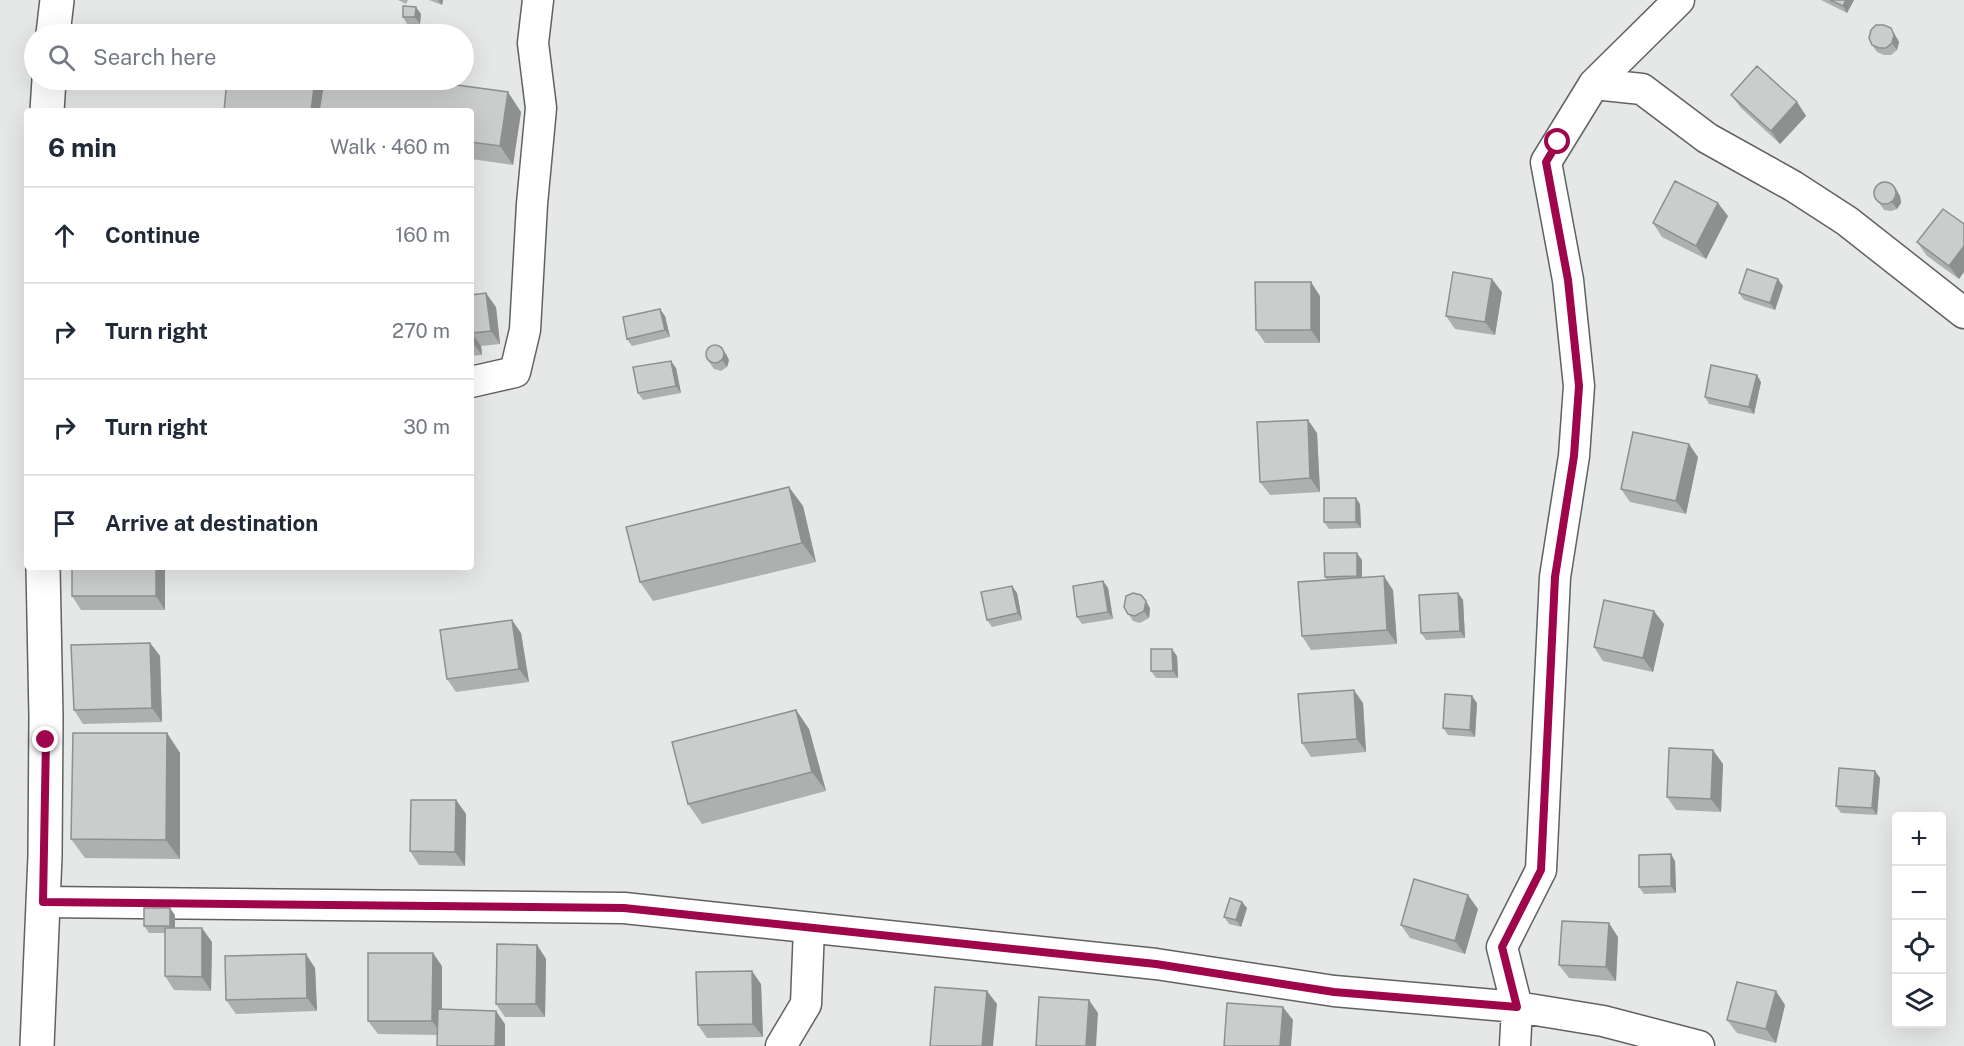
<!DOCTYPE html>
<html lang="en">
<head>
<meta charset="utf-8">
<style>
  :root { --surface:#fff; --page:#f2f2f3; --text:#1f2937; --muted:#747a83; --line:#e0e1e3 }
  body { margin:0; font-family:"Public Sans",sans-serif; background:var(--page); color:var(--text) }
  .controls { position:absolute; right:18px; bottom:18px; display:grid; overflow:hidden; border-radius:6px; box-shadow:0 6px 24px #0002 }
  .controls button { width:54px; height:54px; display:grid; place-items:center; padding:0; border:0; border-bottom:2px solid var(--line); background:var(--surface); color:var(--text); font:30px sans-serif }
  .stop { position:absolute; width:18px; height:18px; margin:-14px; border:4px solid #9f054b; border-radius:50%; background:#fff }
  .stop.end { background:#9f054b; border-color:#fff; box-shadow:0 2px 6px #0008 }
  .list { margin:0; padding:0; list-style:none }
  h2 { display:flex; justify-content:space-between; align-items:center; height:78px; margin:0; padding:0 24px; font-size:26px }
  h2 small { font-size:20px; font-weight:400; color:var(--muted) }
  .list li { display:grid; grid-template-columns:39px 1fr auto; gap:18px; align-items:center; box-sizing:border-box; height:96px; padding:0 24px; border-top:2px solid var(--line) }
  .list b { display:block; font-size:22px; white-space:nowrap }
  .list em { font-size:20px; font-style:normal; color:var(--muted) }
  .icon { flex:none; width:33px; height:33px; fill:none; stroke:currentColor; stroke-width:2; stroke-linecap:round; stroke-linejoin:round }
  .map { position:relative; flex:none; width:1964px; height:1046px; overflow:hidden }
  .search { position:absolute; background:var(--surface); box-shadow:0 6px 24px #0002; left:24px; top:24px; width:450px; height:66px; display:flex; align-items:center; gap:15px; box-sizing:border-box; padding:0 21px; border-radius:33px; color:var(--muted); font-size:22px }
  .panel { position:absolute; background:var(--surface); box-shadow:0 6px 24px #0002; left:24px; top:108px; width:450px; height:462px; border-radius:6px }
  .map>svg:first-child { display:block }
</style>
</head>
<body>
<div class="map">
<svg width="1964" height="1046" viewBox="0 0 1964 1046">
  <rect width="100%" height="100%" fill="#e5e8e6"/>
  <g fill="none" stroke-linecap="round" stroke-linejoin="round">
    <defs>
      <path id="minor" d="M1594,84L1642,89L1707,138L1793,186L1847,221L1964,313
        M471,382L515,372L525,330L532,204L541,108L533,43L538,0
        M43,902L624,908L1156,964L1334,991L1517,1007L1603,1021L1699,1046
        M781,1046L806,1004L809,928
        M1515,1046L1517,1007L1502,947L1541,870L1555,577L1574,456L1579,386L1568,280L1546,162L1594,84L1679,0"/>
      <path id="tertiary" d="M53,34L57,0
        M47,111L49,80
        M37,1046L45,856L46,717L43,567"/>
    </defs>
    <use href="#minor" stroke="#606261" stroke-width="33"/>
    <use href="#tertiary" stroke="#606261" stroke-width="36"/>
    <use href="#minor" stroke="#fff" stroke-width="30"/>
    <use href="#tertiary" stroke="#fff" stroke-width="33"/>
  </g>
  <path fill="#aeb0af" d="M398,0H408L406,4Z
    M429,0H443L442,5Z
    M1821,0H1854L1847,13Z
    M421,14L420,24H407L403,17Z
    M1895,35L1899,42L1897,50L1891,55H1884L1877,52L1872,45Z
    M318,80L323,87L521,112L513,165L471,159V111H224Z
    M1731,95L1797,102L1806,116L1780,144L1741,108Z
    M1900,196L1901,203L1897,209L1891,211L1884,210L1875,197Z
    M1943,209L1959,279L1927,256L1917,242Z
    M1728,216L1706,259L1662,237L1653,223Z
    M1783,286L1775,310L1744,300L1739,293Z
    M1502,292L1495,335L1455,329L1446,316Z
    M471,295L496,307L500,344L481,346L482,355L471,356Z
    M1320,296V343H1265L1256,330Z
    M665,316L670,337L632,346L627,339Z
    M726,353L729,360L727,367L721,371L714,369L705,356Z
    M676,368L681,393L643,400L638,393Z
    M1761,382L1754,414L1709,404L1705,397Z
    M1317,433L1320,492L1270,495L1260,482Z
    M1698,457L1686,514L1630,502L1621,489Z
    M1360,504L1361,528L1329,529L1324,522Z
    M803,506L816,562L653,601L640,582Z
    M1362,560V578L1393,590L1397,644L1311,650L1302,636L1327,580L1325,577Z
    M165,567V610H81L72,596Z
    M1103,581L1108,588L1113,619L1082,624L1077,617Z
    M1017,593L1022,620L992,627L987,620Z
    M1458,593L1463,600L1465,638L1426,640L1421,633Z
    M1124,607L1150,608L1149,618L1140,623L1133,621Z
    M1664,624L1653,672L1603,661L1594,647Z
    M521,633L529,682L456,692L447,679Z
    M150,643L160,656L162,722L83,724L74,710Z
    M1177,656L1178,678H1156L1151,671Z
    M1363,703L1366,752L1311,757L1302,743Z
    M1477,703L1475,737L1448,735L1443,728Z
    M796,710L809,729L826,791L702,824L688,804Z
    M167,733L180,753V859L85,858L71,839Z
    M1723,764L1721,812L1676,810L1667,797Z
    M1875,771L1880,778L1877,815L1841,813L1836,806Z
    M456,800L466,814L465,866L419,865L410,851Z
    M1675,861L1676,893L1644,894L1639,887Z
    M1242,902L1247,908L1241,927L1229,924L1224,917Z
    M1478,909L1465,954L1410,938L1401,925Z
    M175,915V928L212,942L211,991L174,990L165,976V933H149L144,926Z
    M1618,937L1616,981L1569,978L1559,965Z
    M537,945L546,959L545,1017H505L496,1004Z
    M442,966V1009L505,1024L437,1035L378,1034L368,1021Z
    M315,968L317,1011L236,1014L226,1000Z
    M761,984L763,1037L707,1038L698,1025Z
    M1785,1005L1776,1043L1737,1033L1727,1020Z"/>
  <path fill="#8d908e" d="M438,0H443L442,5Z
    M1846,0H1854L1847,13L1843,6Z
    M416,7L421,14L420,24L415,17Z
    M1891,28L1899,42L1897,50L1892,43Z
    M315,80H318L329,95L327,111H311Z
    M508,92L521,112L513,165L500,146Z
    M1797,102L1806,116L1780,144L1771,131Z
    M1896,189L1900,196L1901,203L1897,209L1892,202Z
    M1718,203L1728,216L1706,259L1696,246Z
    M1964,246V272L1959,279L1949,266Z
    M1492,279L1502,292L1495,335L1485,322Z
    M1778,279L1783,286L1775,310L1770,303Z
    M1311,282L1320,296V343L1311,330Z
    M486,293L496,307L500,344L491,331Z
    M660,309L665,316L670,337L665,330Z
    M472,333L481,346L482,355L472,342Z
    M721,346L729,360L727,367L722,360Z
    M671,361L676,368L681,393L676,386Z
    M1757,375L1761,382L1754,414L1749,407Z
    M1308,420L1317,433L1320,492L1310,478Z
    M1689,444L1698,457L1686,514L1676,501Z
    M789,487L803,506L816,562L802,543Z
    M1356,498L1360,504L1361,528L1356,522Z
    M1357,553L1362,560V583L1357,576Z
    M156,567H165V610L156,596Z
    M1384,576L1393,590L1397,644L1387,630Z
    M1103,581L1108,588L1113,619L1108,612Z
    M1012,586L1017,593L1022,620L1018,613Z
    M1458,593L1463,600L1465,638L1460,631Z
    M1146,601L1150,608L1149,618L1144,611Z
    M1654,611L1664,624L1653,672L1643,658Z
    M512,620L521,633L529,682L519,669Z
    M150,643L160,656L162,722L152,708Z
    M1172,649L1177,656L1178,678L1173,671Z
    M1354,690L1363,703L1366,752L1357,739Z
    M1472,696L1477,703L1475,737L1470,730Z
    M796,710L809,729L826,791L812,772Z
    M167,733L180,753V859L166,840Z
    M1713,750L1723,764L1721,812L1711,799Z
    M1875,771L1880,778L1877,815L1872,808Z
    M456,800L466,814L465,866L455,852Z
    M1671,854L1675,861L1676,893L1671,886Z
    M1468,895L1478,909L1465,954L1455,941Z
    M1242,902L1247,908L1241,927L1236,920Z
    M170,908L175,915V933L170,926Z
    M1609,923L1618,937L1616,981L1606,967Z
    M202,928L212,942L211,991L202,977Z
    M537,945L546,959L545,1017L536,1004Z
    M433,953L442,966V1035L432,1021Z
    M306,954L315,968L317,1011L307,998Z
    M752,971L761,984L763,1037L753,1024Z
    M987,991L997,1004L993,1046H982Z
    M1776,991L1785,1005L1776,1043L1766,1029Z
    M1089,1000L1098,1013L1096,1046H1086Z
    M1283,1007L1293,1020L1291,1046H1280Z
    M496,1011L505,1024V1046H495Z"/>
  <path fill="#cacdcb" stroke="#8d908e" stroke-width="1.5" d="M1830,0H1846L1843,6Z
    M403,6L416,7L415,17H403Z
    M1876,25H1884L1891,28L1894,35L1892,43L1886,48H1879L1872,45L1869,38L1871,30Z
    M1757,66L1797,102L1771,131L1731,95Z
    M227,80H315L311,111H224Z
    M324,80H420L508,92L500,146L471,142V111H319Z
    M1675,181L1718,203L1696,246L1653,223Z
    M1874 193a11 11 0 1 1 22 0a11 11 0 1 1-22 0Z
    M1943,209L1964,224V246L1949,266L1917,242Z
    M1747,269L1778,279L1770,303L1739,293Z
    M1453,272L1492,279L1485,322L1446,316Z
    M1255,282H1311V330H1256Z
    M486,293L491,331L472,333V342H471V295Z
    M660,309L665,330L627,339L623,317Z
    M706 354a9 9 0 1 1 18 0a9 9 0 1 1-18 0Z
    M671,361L676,386L638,393L633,367Z
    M1711,365L1757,375L1749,407L1705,397Z
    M1308,420L1310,478L1260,482L1257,422Z
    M1633,432L1689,444L1676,501L1621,489Z
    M789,487L802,543L640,582L626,527Z
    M1324,498H1356V522H1324Z
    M1324,553H1357V576L1325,577Z
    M72,567H156V596H72Z
    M1384,576L1387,630L1302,636L1298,582Z
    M1103,581L1108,612L1077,617L1073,586Z
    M1012,586L1018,613L987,620L981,592Z
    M1133,593L1141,595L1146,601L1144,611L1135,616L1128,614L1124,607L1126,596Z
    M1458,593L1460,631L1421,633L1419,595Z
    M1604,600L1654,611L1643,658L1594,647Z
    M512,620L519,669L447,679L440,630Z
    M150,643L152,708L74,710L71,645Z
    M1151,649H1172L1173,671H1151Z
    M1354,690L1357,739L1302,743L1298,694Z
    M1445,694L1472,696L1470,730L1443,728Z
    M796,710L812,772L688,804L672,742Z
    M73,733H167L166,840L71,839Z
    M1669,748L1713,750L1711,799L1667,797Z
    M1839,768L1875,771L1872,808L1836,806Z
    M411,800H456L455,852L410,851Z
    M1671,854V886L1639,887V855Z
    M1414,879L1468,895L1455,941L1401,925Z
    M1230,898L1242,902L1236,920L1224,917Z
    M144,908H170V926H144Z
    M1562,921L1609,923L1606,967L1559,965Z
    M165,928H202V977L165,976Z
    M497,944L537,945L536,1004H496Z
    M368,953H433L432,1021H368Z
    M306,954L307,998L226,1000L225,956Z
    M752,971L753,1024L698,1025L696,972Z
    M1737,982L1776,991L1766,1029L1727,1020Z
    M935,987L987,991L982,1046H930Z
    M1039,997L1089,1000L1086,1046H1036Z
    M1227,1003L1283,1007L1280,1046H1224Z
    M438,1009L496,1011L495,1046H437Z"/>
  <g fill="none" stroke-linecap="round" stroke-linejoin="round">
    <path stroke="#9f054b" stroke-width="8" d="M46,740L43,902L624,908L1156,964L1334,992L1517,1007L1502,947L1541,870L1555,577L1574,456L1579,386L1568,280L1546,162L1558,142"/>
  </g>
</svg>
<div class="controls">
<button>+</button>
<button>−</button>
<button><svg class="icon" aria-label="locate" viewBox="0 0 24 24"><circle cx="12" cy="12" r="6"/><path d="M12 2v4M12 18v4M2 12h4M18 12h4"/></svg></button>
<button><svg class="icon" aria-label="layers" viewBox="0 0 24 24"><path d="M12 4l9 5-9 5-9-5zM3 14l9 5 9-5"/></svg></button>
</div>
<div class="stop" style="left:1558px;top:142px"></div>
<div class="stop end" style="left:46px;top:740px"></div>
<div class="search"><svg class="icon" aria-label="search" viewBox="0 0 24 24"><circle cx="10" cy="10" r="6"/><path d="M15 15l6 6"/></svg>Search here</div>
<section class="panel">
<h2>6 min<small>Walk · 460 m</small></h2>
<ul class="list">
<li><svg class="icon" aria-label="ahead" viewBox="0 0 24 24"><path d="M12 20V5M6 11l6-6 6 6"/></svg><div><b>Continue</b></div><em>160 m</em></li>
<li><svg class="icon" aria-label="right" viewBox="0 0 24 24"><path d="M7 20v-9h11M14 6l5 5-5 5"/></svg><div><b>Turn right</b></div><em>270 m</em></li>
<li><svg class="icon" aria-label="right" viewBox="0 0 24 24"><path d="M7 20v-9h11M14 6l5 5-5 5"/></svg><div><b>Turn right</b></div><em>30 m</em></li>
<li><svg class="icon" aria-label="arrive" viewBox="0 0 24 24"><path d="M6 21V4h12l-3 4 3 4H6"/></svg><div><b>Arrive at destination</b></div></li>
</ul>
</section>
</div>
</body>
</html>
